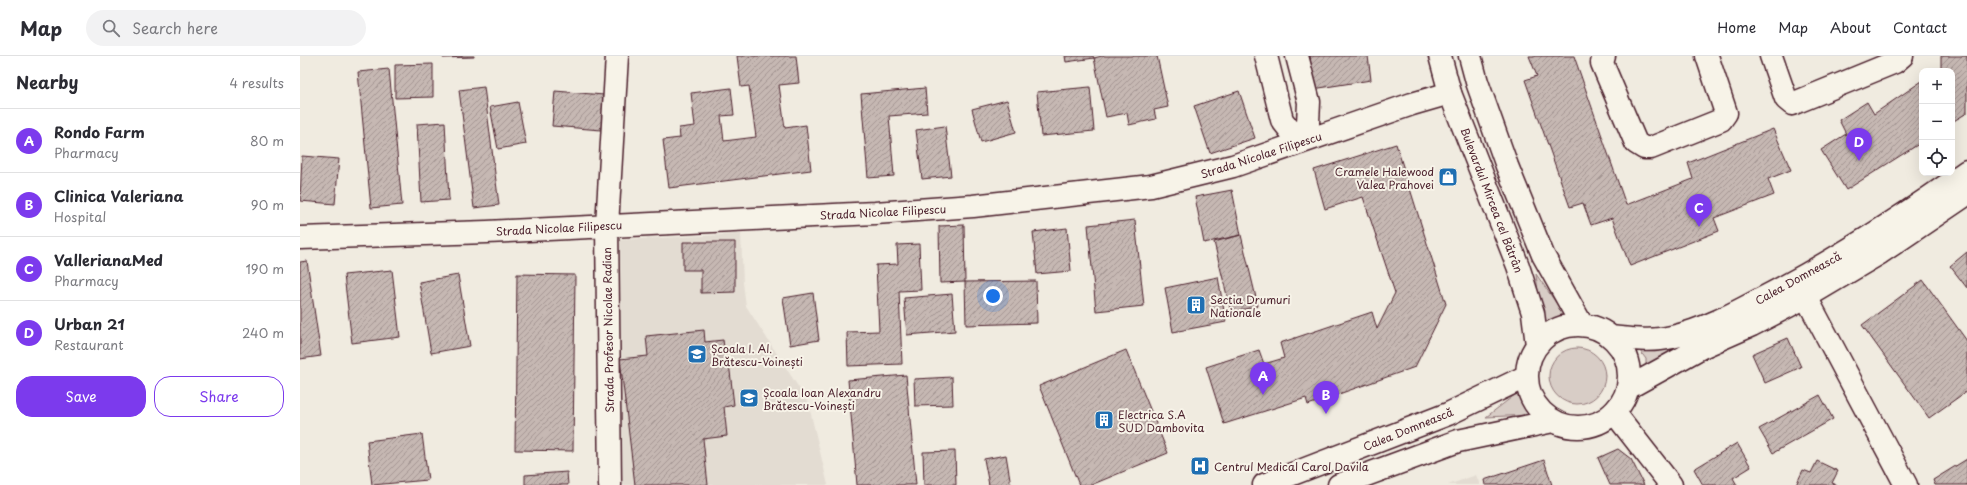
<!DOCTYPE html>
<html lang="en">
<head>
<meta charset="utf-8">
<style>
  :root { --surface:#fff; --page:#f2f2f3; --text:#2b2b33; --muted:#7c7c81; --line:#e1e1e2; --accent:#7c3aed }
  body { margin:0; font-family:"Playpen Sans",sans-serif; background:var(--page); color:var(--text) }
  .controls { position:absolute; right:12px; top:12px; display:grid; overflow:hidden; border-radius:8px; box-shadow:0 4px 16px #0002 }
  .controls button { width:36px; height:36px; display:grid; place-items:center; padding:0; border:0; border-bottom:1px solid var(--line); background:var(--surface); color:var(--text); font:20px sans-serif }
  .you { position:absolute; left:693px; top:240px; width:14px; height:14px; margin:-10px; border:3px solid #fff; border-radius:50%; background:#1a73e8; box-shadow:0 0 0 6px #1a73e833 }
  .badge { display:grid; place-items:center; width:26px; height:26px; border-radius:50%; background:var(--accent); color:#fff; font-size:13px; font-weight:700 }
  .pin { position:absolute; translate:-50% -33px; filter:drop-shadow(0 1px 2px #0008) }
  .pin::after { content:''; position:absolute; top:21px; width:14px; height:12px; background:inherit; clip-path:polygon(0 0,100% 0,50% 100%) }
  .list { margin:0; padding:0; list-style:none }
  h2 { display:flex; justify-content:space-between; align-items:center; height:52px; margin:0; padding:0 16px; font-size:17px }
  h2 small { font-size:13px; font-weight:400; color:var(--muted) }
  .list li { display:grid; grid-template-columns:26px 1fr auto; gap:12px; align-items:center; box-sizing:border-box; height:64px; padding:0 16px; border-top:1px solid var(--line) }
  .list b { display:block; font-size:15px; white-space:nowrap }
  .list p { margin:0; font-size:13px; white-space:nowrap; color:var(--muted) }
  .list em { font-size:13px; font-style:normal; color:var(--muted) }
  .actions { display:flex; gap:8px; padding:12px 16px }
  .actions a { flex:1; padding:9px 0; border:1px solid var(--accent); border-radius:16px; text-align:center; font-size:14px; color:var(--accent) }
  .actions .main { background:var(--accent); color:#fff }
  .icon { flex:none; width:22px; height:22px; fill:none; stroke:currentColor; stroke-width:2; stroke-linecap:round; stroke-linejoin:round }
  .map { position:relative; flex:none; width:1667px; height:429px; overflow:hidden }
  header { display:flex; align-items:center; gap:24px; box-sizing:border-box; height:56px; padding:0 20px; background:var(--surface); border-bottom:1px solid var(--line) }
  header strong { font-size:19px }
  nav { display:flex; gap:22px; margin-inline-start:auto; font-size:14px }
  .search { width:280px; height:36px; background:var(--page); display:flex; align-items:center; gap:10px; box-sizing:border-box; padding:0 14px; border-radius:22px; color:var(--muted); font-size:15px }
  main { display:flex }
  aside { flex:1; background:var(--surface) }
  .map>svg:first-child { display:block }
</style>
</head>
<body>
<header>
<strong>Map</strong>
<div class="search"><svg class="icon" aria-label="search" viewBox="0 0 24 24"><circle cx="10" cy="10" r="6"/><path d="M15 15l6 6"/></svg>Search here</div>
<nav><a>Home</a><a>Map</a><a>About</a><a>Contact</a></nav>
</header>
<main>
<aside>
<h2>Nearby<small>4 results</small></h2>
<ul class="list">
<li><span class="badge">A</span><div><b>Rondo Farm</b><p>Pharmacy</p></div><em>80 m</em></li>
<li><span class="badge">B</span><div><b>Clinica Valeriana</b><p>Hospital</p></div><em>90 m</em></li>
<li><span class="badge">C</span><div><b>VallerianaMed</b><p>Pharmacy</p></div><em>190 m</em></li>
<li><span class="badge">D</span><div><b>Urban 21</b><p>Restaurant</p></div><em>240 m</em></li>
</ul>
<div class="actions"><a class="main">Save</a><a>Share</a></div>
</aside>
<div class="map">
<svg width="1667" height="429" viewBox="0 0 1667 429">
  <defs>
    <pattern id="building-hatch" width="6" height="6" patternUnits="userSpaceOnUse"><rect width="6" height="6" fill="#c6b8b3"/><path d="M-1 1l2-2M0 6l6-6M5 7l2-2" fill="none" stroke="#a39592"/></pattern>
  </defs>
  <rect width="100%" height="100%" fill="#f0ebe0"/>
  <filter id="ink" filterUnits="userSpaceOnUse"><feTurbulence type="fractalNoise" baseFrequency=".025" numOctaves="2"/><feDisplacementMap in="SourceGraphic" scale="8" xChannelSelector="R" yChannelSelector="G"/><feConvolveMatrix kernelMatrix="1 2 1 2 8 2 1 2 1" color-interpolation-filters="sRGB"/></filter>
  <g filter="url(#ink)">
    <path fill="#e3dcd2" d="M441,178L443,227L446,250L508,346L528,429H320L315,184Z
      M1176,419L1180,429H1148Z"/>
    <path fill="#d8cdc6" stroke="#917678" d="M1236,218L1266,261L1254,262L1242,271Z
      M1337,291L1379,292L1346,314V303Z
      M1249 320a28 28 0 1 1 56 0a28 28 0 1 1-56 0Z
      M1220,335L1229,359L1186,361Z"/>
    <path fill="url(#building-hatch)" stroke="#4a1f2b" d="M143,0H174V1L143,2Z
      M437,0H496L499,27L479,29L485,72L506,69L511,114L369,132L363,84L380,82L379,72L395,70L391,37L431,32L434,59L421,60L424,85L456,81L449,30L441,31Z
      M765,0H793L794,2L766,6Z
      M802,0H857L868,51L854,54L856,63L829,69L827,57L806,61L794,2Z
      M1010,0H1068L1071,24L1013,33Z
      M1229,0H1274L1326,149L1393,123L1388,107L1473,73L1491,114L1468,123L1474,139L1414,162L1419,175L1330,210L1312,162L1291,169L1283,147L1270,151L1225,24L1237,20Z
      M1641,0H1667V57L1652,66V15H1637L1641,13Z
      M133,8V41L95,42V9Z
      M89,13L102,149L71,152L58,16Z
      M1622,25V86L1546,134L1521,94L1546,78L1539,64L1567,46L1574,58Z
      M184,31L199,149L174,152L159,34Z
      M790,31L794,75L741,80L737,36Z
      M625,32L627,57L589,60L594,120L568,122L561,38Z
      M255,35L304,39L301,74L252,70Z
      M939,35L955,82L910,97L894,50Z
      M707,44L716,76L681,86L672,53Z
      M218,46L226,88L198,93L190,51Z
      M145,66L149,144L121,146L117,68Z
      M645,70L651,120L622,123L616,74Z
      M1096,88L1146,248L1115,311L1008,349L1006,342L924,368L906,311L959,294L964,308L984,302L980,287L1072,256L1077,273L1095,237L1063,141L1025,153L1014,114Z
      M2,100L39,103L35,148L0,145Z
      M932,134L941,179L904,187L895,141Z
      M835,164L844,250L796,255L788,169Z
      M664,169L665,226L640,227L639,170Z
      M767,172L771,215L737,218L733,176Z
      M941,179L958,250L931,256L914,186Z
      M383,186H435V236L401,237V214H383Z
      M619,188L621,234L599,235L602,308L548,310L547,276L579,275L576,209L598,208L597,189Z
      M1667,196V232L1650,210Z
      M7,205L21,300L0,303V206Z
      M92,214L100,281L52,287L44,219Z
      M217,218L275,219L273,395L215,394Z
      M158,219L170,290L131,297L119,226Z
      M918,221L926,266L873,276L865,232Z
      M1623,224L1667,285V335L1629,362L1562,269Z
      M736,225L737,267L666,269L665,226Z
      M513,237L519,284L490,289L483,242Z
      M652,238L655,275L607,279L604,242Z
      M404,274L405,286L423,284L426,307H429L434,349L424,351L427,380L403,383L408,429H335L320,303L348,300L346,280Z
      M1488,282L1501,311L1465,327L1452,298Z
      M826,294L868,397L791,429H779L739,330Z
      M606,319L616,429H557L548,324Z
      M652,321L653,349L615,350L614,323Z
      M1520,339L1533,363L1473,397L1459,373Z
      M122,378L128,424L72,429L67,385Z
      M1437,387L1451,411L1433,422L1437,429H1403L1394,413Z
      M1318,393L1331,403L1344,429H1310L1298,402Z
      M655,395L656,429H624L623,396Z
      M706,399L711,429H689L684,403Z
      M1667,403V429H1635L1633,424Z
      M1244,404L1252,429H1185L1184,424Z
      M1517,405L1538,415L1532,427L1537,429H1496L1503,414L1511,417Z
      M267,416L268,429H225V419Z"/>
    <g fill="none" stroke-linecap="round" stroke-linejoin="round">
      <defs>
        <path id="minor" d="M966,0L982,64L1000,87
          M997,0L1009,46L1008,67L1000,87
          M1304,0L1302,7L1336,87L1344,92H1351L1421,64L1426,57L1407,0
          M1471,0L1486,43L1492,48L1595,6L1602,0
          M0,182L187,176L575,157L673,150L851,130L933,110L1112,48L1150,37
          M1506,241L1606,429
          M1314,356L1371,429
          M310,429L307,170L317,0"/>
        <path id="major" d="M1140,0L1150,37L1218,210L1233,257L1237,289
          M1170,0L1177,26L1207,110L1243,199L1282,269
          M1227 320a51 51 0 1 1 102 0a51 51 0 1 1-102 0Z
          M1311,281C1331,283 1352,286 1372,281C1403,274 1433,258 1461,243C1533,206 1601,162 1667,115
          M1328,332L1402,291L1452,269L1506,241L1580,197L1667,138
          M964,429L1148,358L1227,320
          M1039,429L1158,385L1253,365"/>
      </defs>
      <use href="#minor" stroke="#4a1f2b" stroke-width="25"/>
      <use href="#major" stroke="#4a1f2b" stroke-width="25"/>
      <use href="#minor" stroke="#f7f3e8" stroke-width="22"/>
      <use href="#major" stroke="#f7f3e8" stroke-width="22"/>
    </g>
  </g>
  <defs>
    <symbol id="shop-square" viewBox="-11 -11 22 22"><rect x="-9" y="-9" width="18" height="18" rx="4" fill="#1f6fb2" stroke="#f7f3e8"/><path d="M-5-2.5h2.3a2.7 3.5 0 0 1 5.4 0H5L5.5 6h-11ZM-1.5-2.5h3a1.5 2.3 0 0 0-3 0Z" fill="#fff"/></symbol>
    <symbol id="building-square" viewBox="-11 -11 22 22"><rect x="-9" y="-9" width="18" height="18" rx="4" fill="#1f6fb2" stroke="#f7f3e8"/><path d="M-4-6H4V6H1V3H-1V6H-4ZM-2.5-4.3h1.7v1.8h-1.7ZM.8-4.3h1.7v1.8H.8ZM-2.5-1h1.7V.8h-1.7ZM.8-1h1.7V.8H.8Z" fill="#fff"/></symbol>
    <symbol id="school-square" viewBox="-11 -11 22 22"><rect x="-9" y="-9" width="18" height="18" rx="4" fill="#1f6fb2" stroke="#f7f3e8"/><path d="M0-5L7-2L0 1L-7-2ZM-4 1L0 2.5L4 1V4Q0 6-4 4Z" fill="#fff"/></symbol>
    <symbol id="hospital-square" viewBox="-11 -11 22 22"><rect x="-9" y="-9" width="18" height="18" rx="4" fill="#1f6fb2" stroke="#f7f3e8"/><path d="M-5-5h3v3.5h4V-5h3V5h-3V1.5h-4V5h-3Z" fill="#fff"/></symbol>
  </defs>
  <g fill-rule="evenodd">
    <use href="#shop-square" x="1137" y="110" width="22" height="22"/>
    <use href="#building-square" x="885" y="238" width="22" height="22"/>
    <use href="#school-square" x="386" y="287" width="22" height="22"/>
    <use href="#school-square" x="438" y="331" width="22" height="22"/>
    <use href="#building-square" x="793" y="353" width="22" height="22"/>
    <use href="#hospital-square" x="889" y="399" width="22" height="22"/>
  </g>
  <g text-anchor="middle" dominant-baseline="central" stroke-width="4" stroke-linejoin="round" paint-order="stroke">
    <g font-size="11" fill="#4a1f2b" stroke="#f7f3e8">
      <text transform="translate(961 99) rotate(-18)">Strada Nicolae Filipescu</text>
      <text transform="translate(1192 144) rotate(69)">Bulevardul Mircea cel Bătrân</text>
      <text transform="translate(583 156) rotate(-3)">Strada Nicolae Filipescu</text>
      <text transform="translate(259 172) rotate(-3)">Strada Nicolae Filipescu</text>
      <text transform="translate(1498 222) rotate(-29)">Calea Domnească</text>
      <text transform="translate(308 274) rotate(-91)">Strada Profesor Nicolae Radian</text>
      <text transform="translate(1108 373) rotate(-22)">Calea Domnească</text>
    </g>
    <g font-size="11" fill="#4a1f2b" stroke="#f7f3e8" text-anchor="start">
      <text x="1134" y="115" text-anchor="end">Cramele Halewood<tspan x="1134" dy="13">Valea Prahovei</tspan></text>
      <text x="910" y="243">Sectia Drumuri<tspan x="910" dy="13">Nationale</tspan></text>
      <text x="411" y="292">Școala I. Al.<tspan x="411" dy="13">Brătescu-Voinești</tspan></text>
      <text x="463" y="336">Școala Ioan Alexandru<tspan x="463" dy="13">Brătescu-Voinești</tspan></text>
      <text x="818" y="358">Electrica S.A<tspan x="818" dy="13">SUD Dambovita</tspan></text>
      <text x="914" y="410">Centrul Medical Carol Davila</text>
    </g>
  </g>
</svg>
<div class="controls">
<button>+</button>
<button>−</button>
<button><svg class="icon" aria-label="locate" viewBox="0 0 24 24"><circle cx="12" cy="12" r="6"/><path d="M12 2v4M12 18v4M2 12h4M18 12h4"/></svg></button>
</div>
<div class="you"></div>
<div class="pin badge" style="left:963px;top:339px">A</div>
<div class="pin badge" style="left:1026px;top:358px">B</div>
<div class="pin badge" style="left:1399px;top:171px">C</div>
<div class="pin badge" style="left:1559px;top:105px">D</div>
</div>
</main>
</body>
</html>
